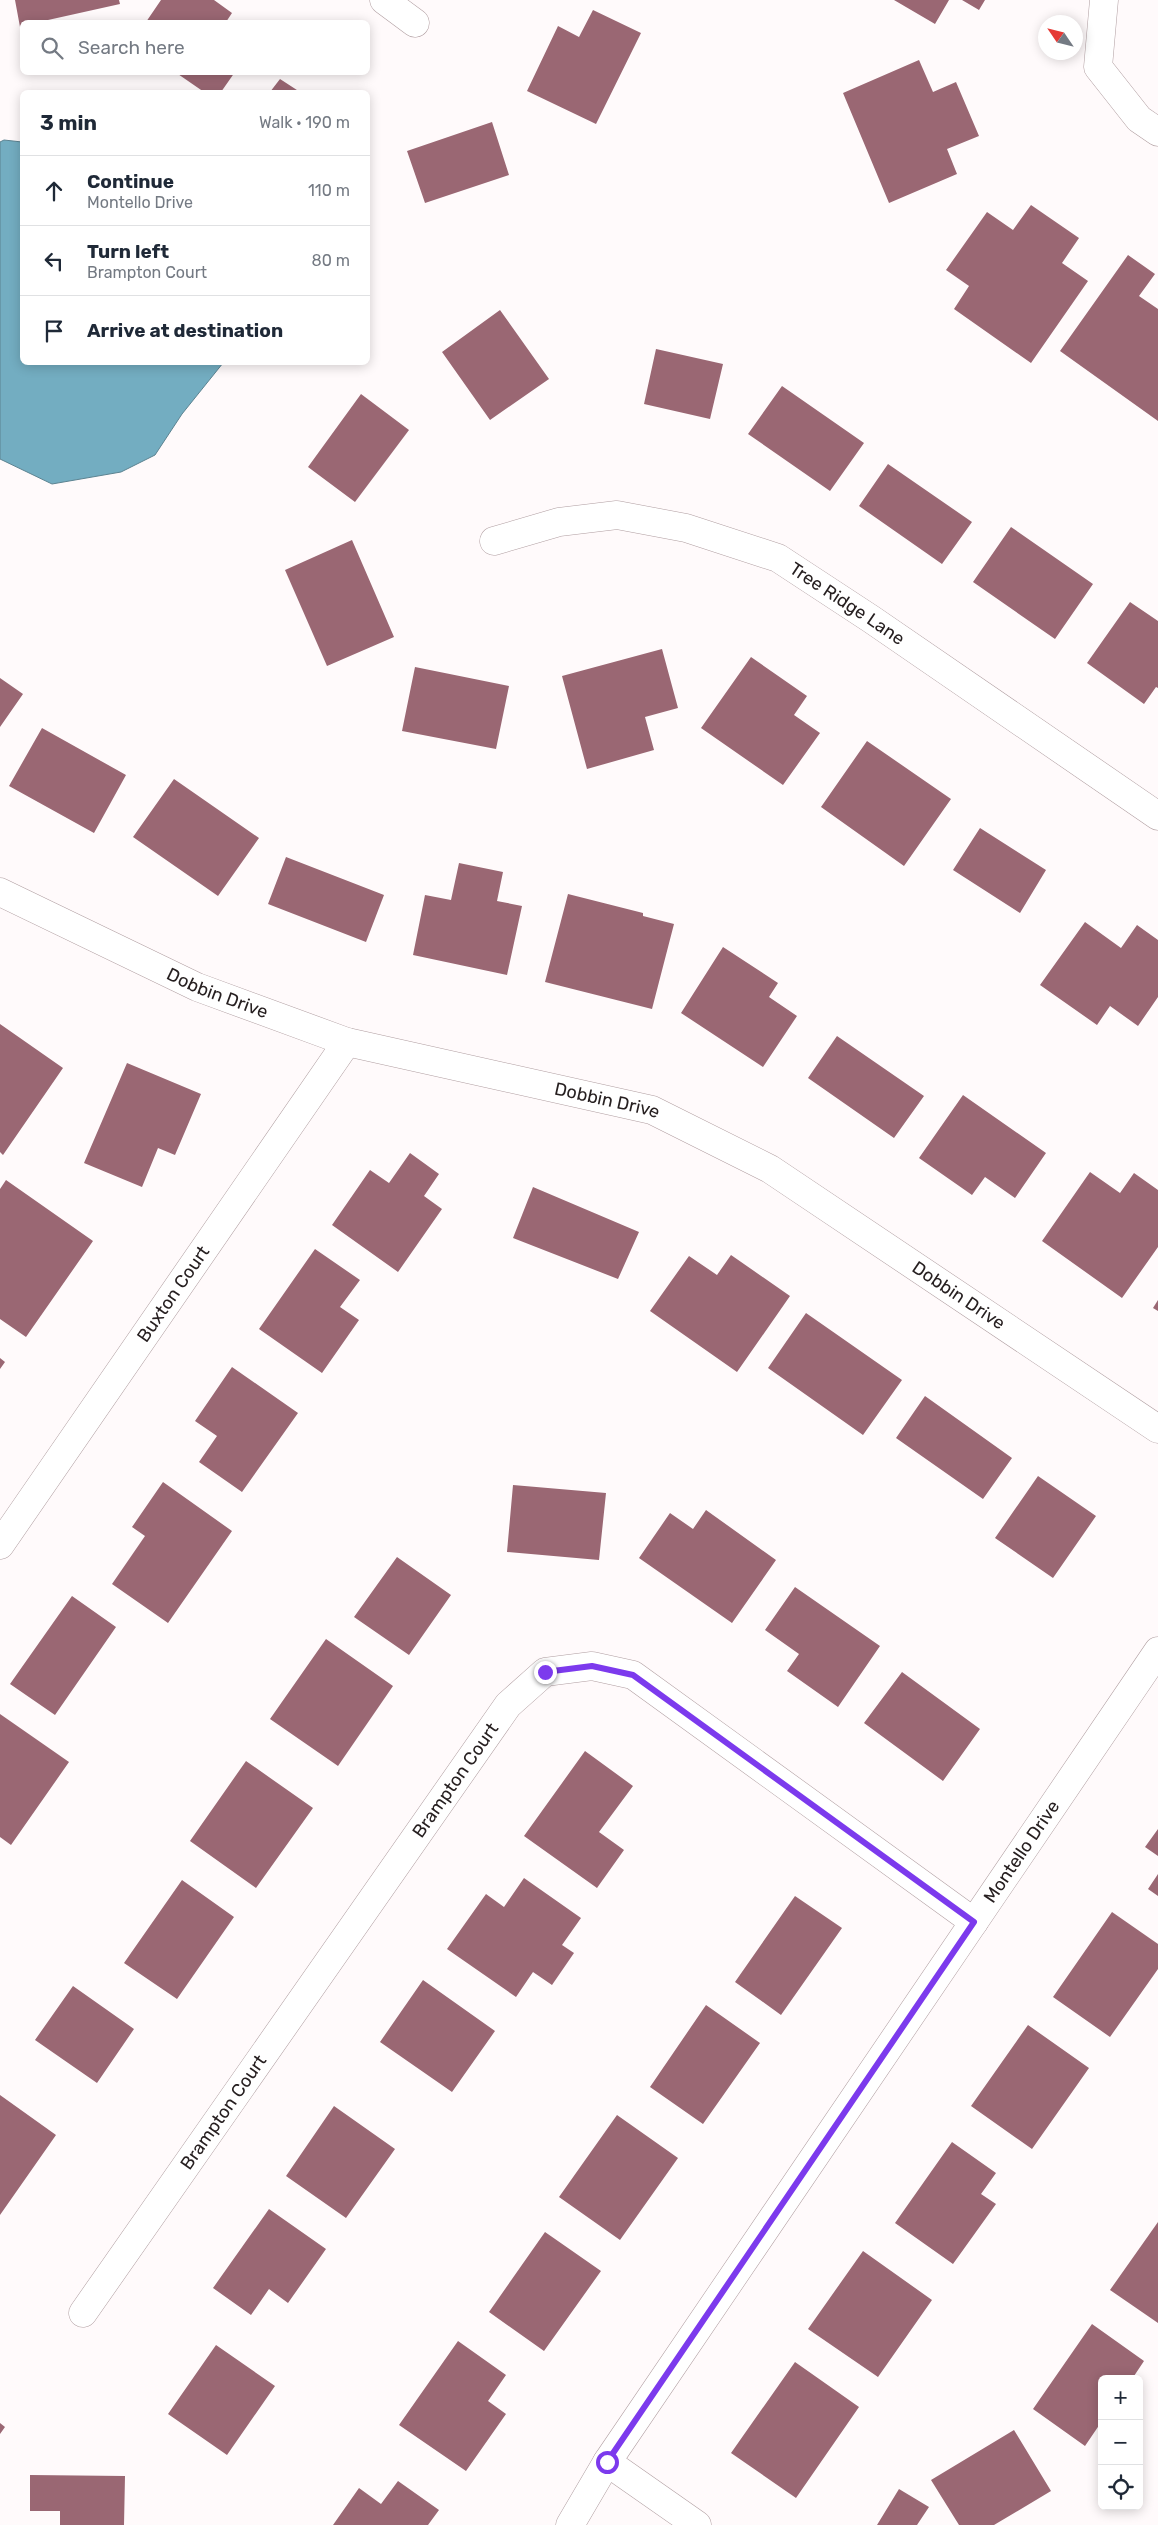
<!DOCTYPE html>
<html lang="en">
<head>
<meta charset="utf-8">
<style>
  :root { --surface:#fff; --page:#f6f6f7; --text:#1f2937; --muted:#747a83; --line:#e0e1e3 }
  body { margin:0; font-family:Rubik,sans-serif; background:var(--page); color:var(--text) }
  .controls { position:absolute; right:15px; bottom:15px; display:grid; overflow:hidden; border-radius:8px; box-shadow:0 2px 12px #0003 }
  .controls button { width:45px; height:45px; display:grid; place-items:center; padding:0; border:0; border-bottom:1px solid var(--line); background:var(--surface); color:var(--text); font:25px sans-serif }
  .compass { position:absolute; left:1038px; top:15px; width:45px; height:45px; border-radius:50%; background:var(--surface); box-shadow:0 2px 12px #0003; rotate:305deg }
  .stop { position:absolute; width:15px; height:15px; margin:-11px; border:4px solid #7c3aed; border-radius:50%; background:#fff }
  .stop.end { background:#7c3aed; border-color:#fff; box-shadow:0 1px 5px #0008 }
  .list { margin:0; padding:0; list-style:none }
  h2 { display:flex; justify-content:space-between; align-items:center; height:65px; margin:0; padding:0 20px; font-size:21px }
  h2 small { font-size:16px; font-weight:400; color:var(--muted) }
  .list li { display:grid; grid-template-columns:32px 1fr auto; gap:15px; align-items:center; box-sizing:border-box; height:70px; padding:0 20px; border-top:1px solid var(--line) }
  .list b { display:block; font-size:19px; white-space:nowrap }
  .list p { margin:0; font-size:16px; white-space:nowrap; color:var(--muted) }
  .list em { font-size:16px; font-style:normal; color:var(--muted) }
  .icon { flex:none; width:28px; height:28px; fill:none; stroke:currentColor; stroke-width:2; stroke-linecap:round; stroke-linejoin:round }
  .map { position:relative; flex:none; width:1158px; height:2525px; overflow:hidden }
  .search { position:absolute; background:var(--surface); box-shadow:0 2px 12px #0003; left:20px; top:20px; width:350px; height:55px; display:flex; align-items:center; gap:12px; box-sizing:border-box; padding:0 18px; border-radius:8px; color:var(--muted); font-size:19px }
  .panel { position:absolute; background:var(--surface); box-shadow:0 2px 12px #0003; left:20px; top:90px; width:350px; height:275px; border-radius:8px }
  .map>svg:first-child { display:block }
</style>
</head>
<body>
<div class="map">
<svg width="1158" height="2525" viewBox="0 0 1158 2525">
  <rect width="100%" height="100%" fill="#fffafb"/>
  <path fill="#73adc1" stroke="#5c8391" d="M4,140L22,142V362L223,363L182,414L155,455L121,472L52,484L0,459V142Z"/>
  <path fill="#9a6773" d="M15,0H119L120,4L39,22H22L20,27Z
    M161,0H214L232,13L226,22H146Z
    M894,0H949L935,24Z
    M962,0H985L979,10Z
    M593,10L641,33L596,124L527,91L558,26L579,37Z
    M919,60L933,92L956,82L979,136L947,149L957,174L889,203L843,93Z
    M175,72H235L221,92H204Z
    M280,79L300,92H270Z
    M492,122L509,175L425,203L407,151Z
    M1031,205L1079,238L1062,263L1088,281L1031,363L954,309L969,286L946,270L987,212L1013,230Z
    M1128,255L1155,274L1139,296L1158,309V421L1060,351Z
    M500,310L549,379L490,420L442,352Z
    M656,349L723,364L710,419L644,404Z
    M782,386L864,443L830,491L748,434Z
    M361,394L409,430L355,502L308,467Z
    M888,464L972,522L942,564L859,506Z
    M1011,527L1093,584L1055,639L973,582Z
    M352,540L394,637L327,666L285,570Z
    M1130,602L1158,621V688L1156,687L1144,704L1087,663Z
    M662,649L678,708L645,717L654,750L587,769L562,676Z
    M751,657L807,696L794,715L820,733L783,785L701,728Z
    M415,667L509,686L496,749L402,731Z
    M0,678L23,694L0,727Z
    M42,728L126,775L94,833L9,786Z
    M867,741L951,799L904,866L821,807Z
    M174,779L259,838L218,896L133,837Z
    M980,828L1046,870L1020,913L953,870Z
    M286,857L384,895L366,942L268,904Z
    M459,863L503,872L497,901L522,906L507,975L413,955L425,895L451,900Z
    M568,894L643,913V916L674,924L652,1009L545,982Z
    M1085,922L1121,948L1137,925L1158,940V997L1138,1026L1110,1006L1097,1025L1040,985Z
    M723,947L778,983L769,997L797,1016L763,1067L681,1013Z
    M0,1024L63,1068L3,1155L0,1152Z
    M837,1036L924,1096L894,1138L808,1078Z
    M127,1063L201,1094L175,1155L158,1148L142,1187L84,1163Z
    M963,1095L1046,1153L1015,1198L985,1177L972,1195L919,1158Z
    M410,1153L439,1174L424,1196L442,1209L398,1272L332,1225L370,1170L389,1183Z
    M1090,1172L1120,1193L1134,1173L1158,1190V1247L1122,1298L1042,1241Z
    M6,1180L93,1241L26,1337L0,1319V1189Z
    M533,1187L639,1232L618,1279L513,1238Z
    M315,1249L360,1280L340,1307L359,1320L322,1373L259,1329Z
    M731,1255L790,1296L737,1372L650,1311L689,1256L717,1275Z
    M1158,1300V1311L1153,1308Z
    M806,1313L902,1380L863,1435L768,1368Z
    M0,1358L5,1362L0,1369Z
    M232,1367L298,1413L242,1492L199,1462L217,1436L195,1421Z
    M925,1396L1012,1458L983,1499L896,1438Z
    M1038,1476L1096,1516L1053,1578L995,1538Z
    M163,1482L232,1531L168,1623L112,1584L145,1536L132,1527Z
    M513,1485L606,1493L599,1560L507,1552Z
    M706,1510L776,1560L732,1623L639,1558L670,1513L693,1529Z
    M397,1557L451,1595L409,1655L354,1617Z
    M795,1587L880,1646L838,1707L787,1671L799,1654L765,1630Z
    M72,1596L116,1627L55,1715L10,1684Z
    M326,1639L393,1686L338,1766L270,1719Z
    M902,1672L980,1729L943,1781L864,1723Z
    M0,1714L69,1762L11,1845L0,1837Z
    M585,1751L633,1786L599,1832L624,1850L597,1888L524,1836Z
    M246,1761L313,1808L256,1888L190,1841Z
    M1158,1829V1856L1145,1847Z
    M1158,1874V1896L1148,1889Z
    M524,1878L581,1918L562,1945L574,1953L552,1985L533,1972L516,1997L447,1949L486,1894L504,1907Z
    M182,1880L234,1917L177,1999L124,1963Z
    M795,1896L842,1928L781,2015L735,1982Z
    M1112,1912L1158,1944V1969L1110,2037L1053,1997Z
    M423,1980L495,2031L452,2092L380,2042Z
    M73,1986L134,2029L97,2083L35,2040Z
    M706,2005L760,2043L703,2124L650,2087Z
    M1028,2025L1089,2068L1032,2149L971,2106Z
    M0,2095L56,2135L0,2215Z
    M334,2106L395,2149L346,2218L286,2176Z
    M617,2115L678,2158L620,2240L559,2197Z
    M952,2142L996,2173L981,2194L996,2204L953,2264L895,2223Z
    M269,2209L326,2249L288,2303L269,2289L251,2315L213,2288Z
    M1158,2222V2323L1110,2290Z
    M545,2232L601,2271L544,2351L489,2312Z
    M863,2251L932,2300L878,2377L808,2329Z
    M1092,2324L1144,2361L1132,2379H1102V2421L1085,2446L1033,2409Z
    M458,2341L506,2375L488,2401L506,2414L466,2471L399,2425Z
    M216,2345L275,2386L227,2455L168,2414Z
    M795,2362L859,2407L796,2498L731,2453Z
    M0,2423L5,2427L0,2434Z
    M1014,2430L1051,2491L994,2525H959L931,2480Z
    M30,2475L125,2476L124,2525H60V2511H30Z
    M398,2481L439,2510L428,2525H333L359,2488L381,2504Z
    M899,2489L929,2507L917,2525H877Z"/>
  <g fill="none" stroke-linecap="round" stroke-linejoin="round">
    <defs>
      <g id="minor">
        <path d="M384,0L415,23"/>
        <path d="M1104,0L1098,67L1139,119L1158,132"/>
        <path id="s1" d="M494,541L559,522L617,515L686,528L778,558L871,619L1158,816"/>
        <path id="s2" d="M0,892L197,987L347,1042L652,1110L770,1169L1158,1429"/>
        <path id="s3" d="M0,1545L347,1042"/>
        <path id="s4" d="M83,2313L508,1705L545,1672L592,1666L633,1675L974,1922"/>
        <path d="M607,2462L697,2525"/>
        <path id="s5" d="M570,2525L607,2462L1158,1651"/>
      </g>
    </defs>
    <use href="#minor" stroke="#b09ea1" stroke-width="29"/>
    <use href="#minor" stroke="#fff" stroke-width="28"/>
  </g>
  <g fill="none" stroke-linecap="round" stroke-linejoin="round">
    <path stroke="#7c3aed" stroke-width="6" d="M545,1672L592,1666L633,1675L974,1922L607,2462"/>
  </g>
  <g text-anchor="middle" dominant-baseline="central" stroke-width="4" stroke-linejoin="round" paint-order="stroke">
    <g font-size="18" fill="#272021" stroke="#fff">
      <text stroke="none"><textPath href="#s1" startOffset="376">Tree Ridge Lane</textPath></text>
      <text stroke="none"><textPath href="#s2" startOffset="240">Dobbin Drive</textPath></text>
      <text stroke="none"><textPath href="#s2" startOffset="645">Dobbin Drive</textPath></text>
      <text stroke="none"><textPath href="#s3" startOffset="305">Buxton Court</textPath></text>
      <text stroke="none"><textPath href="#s2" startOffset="1050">Dobbin Drive</textPath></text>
      <text stroke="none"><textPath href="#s4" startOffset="650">Brampton Court</textPath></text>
      <text stroke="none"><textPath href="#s5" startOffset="811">Montello Drive</textPath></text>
      <text stroke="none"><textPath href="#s4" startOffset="245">Brampton Court</textPath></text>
    </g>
  </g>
</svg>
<div class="controls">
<button>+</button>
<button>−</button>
<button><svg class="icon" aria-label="locate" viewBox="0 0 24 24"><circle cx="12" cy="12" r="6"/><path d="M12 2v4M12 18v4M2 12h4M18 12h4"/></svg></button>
</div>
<svg class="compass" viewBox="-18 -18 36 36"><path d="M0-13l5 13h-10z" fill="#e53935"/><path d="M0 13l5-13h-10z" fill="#747a83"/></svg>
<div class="stop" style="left:607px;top:2462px"></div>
<div class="stop end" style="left:545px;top:1672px"></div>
<div class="search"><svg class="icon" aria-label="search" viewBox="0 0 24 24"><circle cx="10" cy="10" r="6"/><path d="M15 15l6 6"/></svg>Search here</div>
<section class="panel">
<h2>3 min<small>Walk · 190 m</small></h2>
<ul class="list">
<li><svg class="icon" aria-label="ahead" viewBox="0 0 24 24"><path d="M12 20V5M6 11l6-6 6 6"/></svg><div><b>Continue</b><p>Montello Drive</p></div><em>110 m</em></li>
<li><svg class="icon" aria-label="left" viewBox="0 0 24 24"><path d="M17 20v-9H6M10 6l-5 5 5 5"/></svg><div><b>Turn left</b><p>Brampton Court</p></div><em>80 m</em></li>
<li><svg class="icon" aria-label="arrive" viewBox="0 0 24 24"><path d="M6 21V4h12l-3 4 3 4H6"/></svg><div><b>Arrive at destination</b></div></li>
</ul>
</section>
</div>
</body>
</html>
